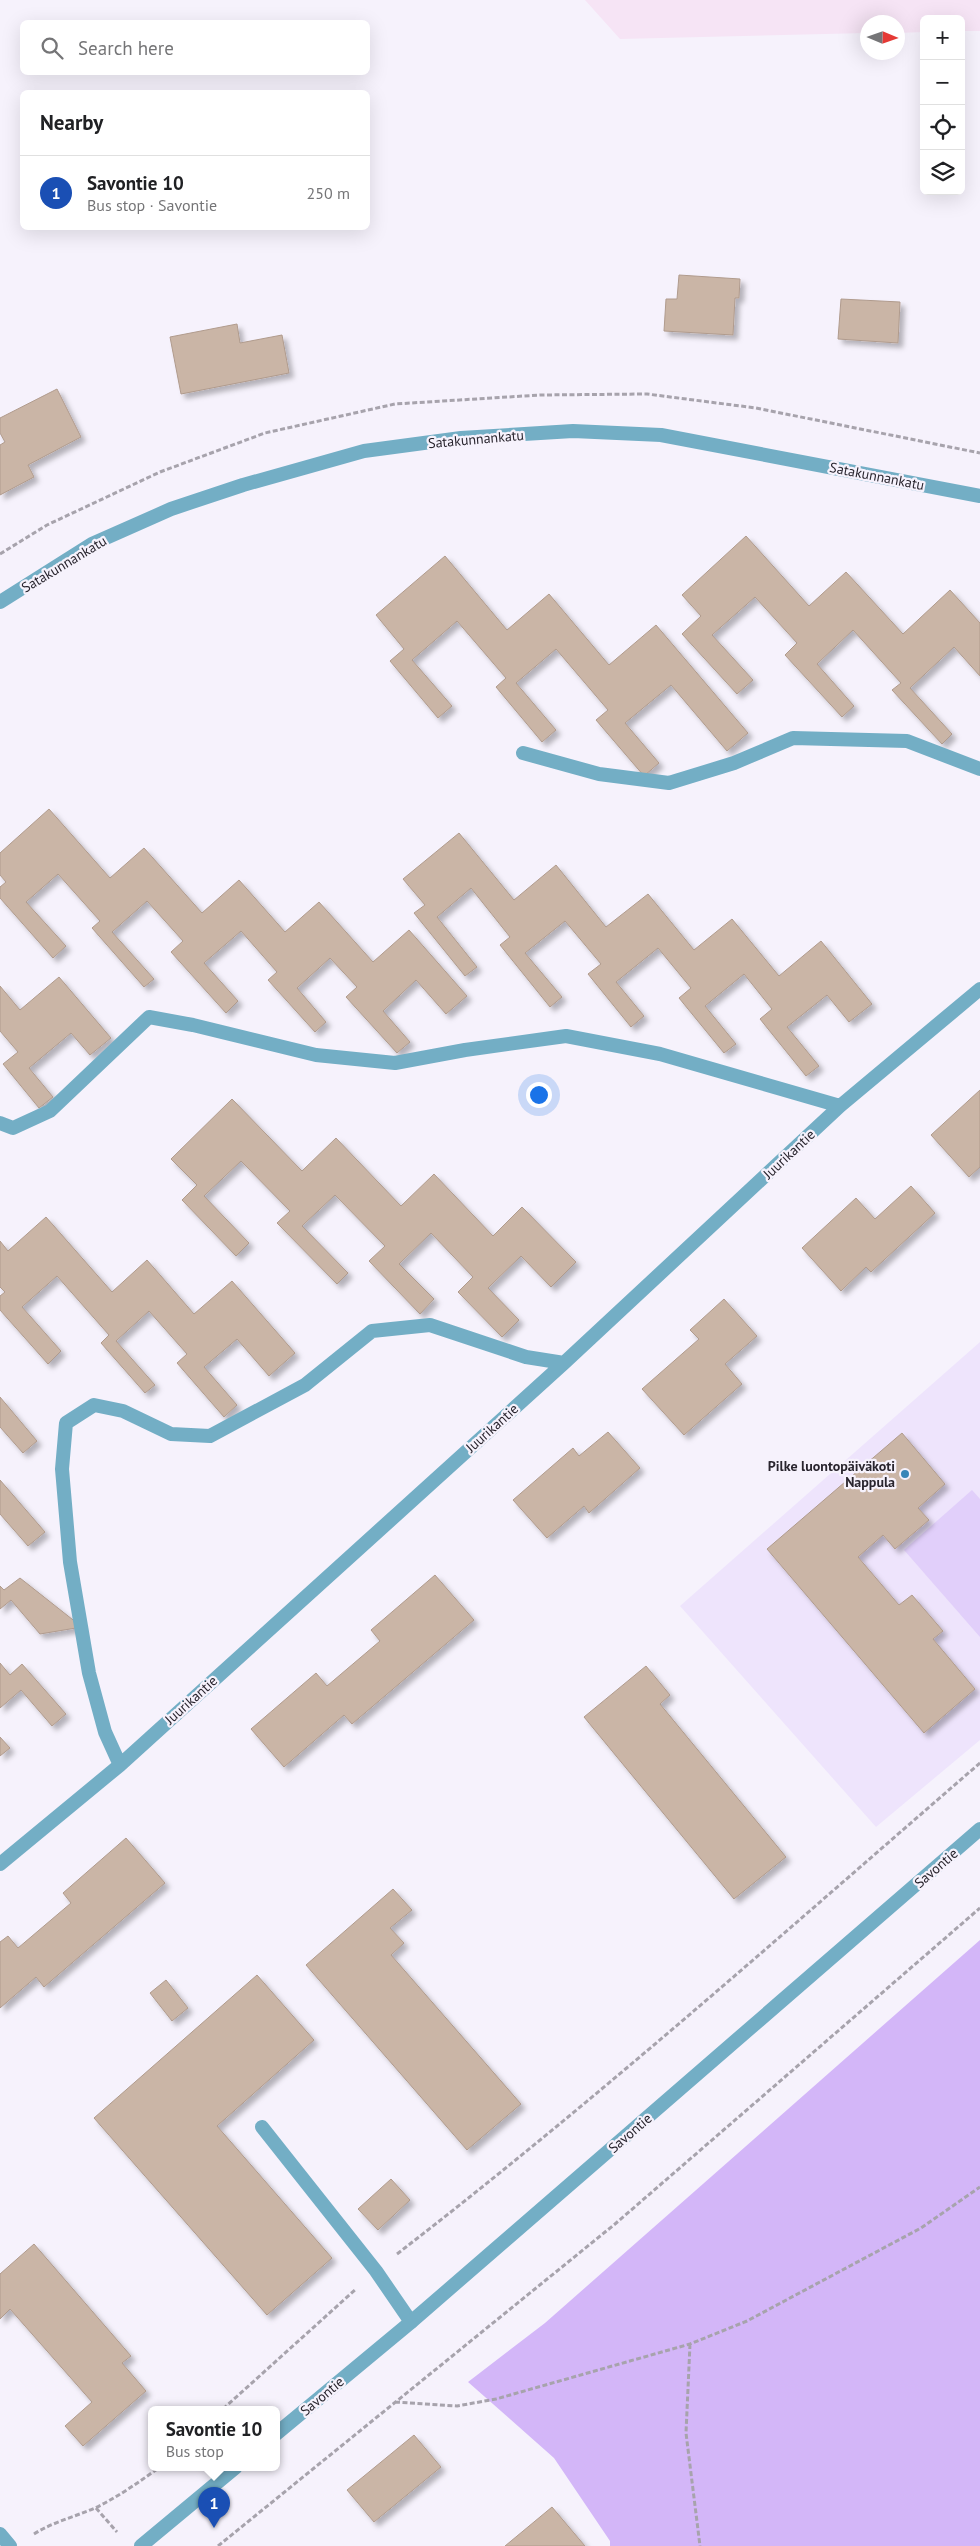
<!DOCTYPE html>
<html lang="en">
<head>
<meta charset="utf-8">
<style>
  :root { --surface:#fff; --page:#f2f2f2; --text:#202124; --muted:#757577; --line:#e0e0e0; --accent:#111827 }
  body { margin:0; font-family:"PT Sans",sans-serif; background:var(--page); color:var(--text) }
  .controls { position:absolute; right:15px; top:15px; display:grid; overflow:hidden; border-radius:8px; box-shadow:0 5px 20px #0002 }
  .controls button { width:45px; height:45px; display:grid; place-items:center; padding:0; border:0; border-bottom:1px solid var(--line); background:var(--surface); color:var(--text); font:25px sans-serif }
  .compass { position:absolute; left:860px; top:15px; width:45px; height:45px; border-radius:50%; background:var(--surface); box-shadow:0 5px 20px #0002; rotate:92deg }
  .you { position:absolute; left:538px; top:1094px; width:18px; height:18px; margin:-12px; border:4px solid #fff; border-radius:50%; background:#1a73e8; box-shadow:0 0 0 8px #1a73e833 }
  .badge { display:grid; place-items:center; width:32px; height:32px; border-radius:50%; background:var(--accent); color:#fff; font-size:16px; font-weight:700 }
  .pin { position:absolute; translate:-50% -41px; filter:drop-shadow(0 1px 2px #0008) }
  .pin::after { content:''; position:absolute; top:26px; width:18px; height:15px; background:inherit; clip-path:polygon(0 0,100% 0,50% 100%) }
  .popup { position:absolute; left:148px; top:2406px; width:132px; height:65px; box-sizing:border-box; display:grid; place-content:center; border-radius:8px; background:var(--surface); filter:drop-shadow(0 1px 4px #0005); font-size:16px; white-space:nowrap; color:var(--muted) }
  .popup b { font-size:19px; color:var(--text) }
  .popup::after { content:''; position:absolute; left:50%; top:100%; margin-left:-10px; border:10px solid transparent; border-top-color:var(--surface) }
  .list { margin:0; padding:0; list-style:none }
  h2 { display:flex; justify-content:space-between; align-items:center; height:65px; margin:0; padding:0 20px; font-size:21px }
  h2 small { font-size:16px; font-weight:400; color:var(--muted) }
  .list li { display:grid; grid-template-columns:32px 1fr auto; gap:15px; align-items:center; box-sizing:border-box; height:75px; padding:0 20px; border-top:1px solid var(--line) }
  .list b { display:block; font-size:19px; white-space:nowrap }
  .list p { margin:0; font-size:16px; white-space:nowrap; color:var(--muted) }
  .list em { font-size:16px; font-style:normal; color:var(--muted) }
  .icon { flex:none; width:28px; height:28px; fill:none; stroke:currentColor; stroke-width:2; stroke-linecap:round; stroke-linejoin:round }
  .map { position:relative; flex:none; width:980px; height:2546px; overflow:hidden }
  .search { position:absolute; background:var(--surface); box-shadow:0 5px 20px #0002; left:20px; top:20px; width:350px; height:55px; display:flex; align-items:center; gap:12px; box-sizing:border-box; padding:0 18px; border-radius:8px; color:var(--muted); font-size:19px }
  .panel { position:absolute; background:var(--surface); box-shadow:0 5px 20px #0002; left:20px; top:90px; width:350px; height:140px; border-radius:8px }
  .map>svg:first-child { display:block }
</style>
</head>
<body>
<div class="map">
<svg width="980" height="2546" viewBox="0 0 980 2546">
  <defs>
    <filter id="shadow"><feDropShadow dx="4.5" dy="4.5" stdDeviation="2.5" flood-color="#0004"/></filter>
  </defs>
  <rect width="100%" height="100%" fill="#f6f2fc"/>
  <path fill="#eee4fc" d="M980,1342V1740L876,1827L680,1606Z"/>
  <path fill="#f6e4f5" d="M585,0H980V31H961V19H924V32L898,33V22H868L867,33L620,39Z"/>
  <path fill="#e1cffa" d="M972,1490L980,1499V1637L904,1550Z"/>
  <path fill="#d3b6f8" d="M980,1940V2546H610V2541L554,2458L468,2382L545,2323Z"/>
  <path fill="#cab5a6" stroke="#b09b8d" filter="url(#shadow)" d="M679,275L740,279L739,298H735L733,335L664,331L666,299H677Z
    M841,299L900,302L898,343L838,339Z
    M237,324L240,343L282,335L289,373L181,394L170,337Z
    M57,389L81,437L28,465L34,477L0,495V445L5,442L0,433V418Z
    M746,536L809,606L846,572L903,634L950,590L980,623V676L954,647L910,688L952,734L942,744L892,690L901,683L853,630L817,664L854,706L842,717L785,655L797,643L755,597L712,635L753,680L737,694L682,634L701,616L682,595Z
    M445,556L507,630L549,594L609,665L656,625L748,733L727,751L671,685L625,723L659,763L644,776L596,720L608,710L556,649L516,683L556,730L542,742L496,687L506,678L457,621L412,660L452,706L438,718L390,661L404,649L376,615Z
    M49,809L110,878L144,848L202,913L239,880L285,932L319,902L373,962L409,930L467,996L446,1014L416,980L383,1011L410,1042L397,1053L346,997L357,987L330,958L297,988L326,1022L315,1032L268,980L277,972L241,931L204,963L238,1001L226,1013L171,952L183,941L147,901L112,932L154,979L144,987L92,928L100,921L58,874L26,902L66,946L53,958L0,898V887L6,882L0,875V853Z
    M459,833L514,900L556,865L606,927L648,894L694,950L732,919L779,976L821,941L872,1004L849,1022L827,995L787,1027L819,1066L806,1076L760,1019L772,1009L744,974L705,1006L736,1044L724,1053L679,998L691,988L658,948L616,982L644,1016L631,1027L588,974L601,964L565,921L525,953L562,997L550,1007L500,945L510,937L471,888L437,917L477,967L465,976L414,913L425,905L403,879Z
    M59,977L111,1038L90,1055L71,1033L29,1068L53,1097L39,1108L3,1064L18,1052L0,1031V986L20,1010Z
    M980,1090V1167L969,1177L931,1135Z
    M232,1099L302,1171L336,1138L401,1206L434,1174L493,1236L522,1207L576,1262L551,1287L521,1256L488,1288L519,1320L502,1337L458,1292L473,1277L431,1233L399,1264L434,1299L420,1314L369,1261L385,1246L335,1195L302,1226L348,1273L337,1284L277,1223L290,1211L241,1161L204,1196L249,1243L236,1256L182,1200L197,1185L171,1159Z
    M911,1186L935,1213L871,1272L866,1267L841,1291L802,1248L856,1198L875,1219Z
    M46,1217L112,1292L147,1260L194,1314L232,1281L295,1353L269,1376L237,1339L204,1367L237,1405L224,1417L177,1363L187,1354L149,1311L116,1341L155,1385L145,1393L101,1343L109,1335L57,1276L22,1307L61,1351L48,1364L0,1310V1296L5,1292L0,1287V1241L8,1251Z
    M724,1299L757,1336L725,1364L742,1384L684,1435L642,1389L699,1339L690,1330Z
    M0,1397L37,1441L23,1453L0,1427Z
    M608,1432L640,1468L589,1513L584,1506L547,1538L513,1500L573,1448L579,1456Z
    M902,1433L945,1484L918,1508L929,1520L895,1549L883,1535L858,1557L899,1605L912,1595L943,1631L933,1639L975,1689L924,1733L767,1549Z
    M0,1480L45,1532L28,1546L0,1514Z
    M435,1575L474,1620L352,1724L344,1715L284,1767L251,1729L316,1673L327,1686L380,1641L371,1630Z
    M20,1578L82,1627L40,1634L11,1600L0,1609V1586L4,1590Z
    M0,1663L10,1675L22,1664L66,1714L52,1726L21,1690L0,1708Z
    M646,1666L670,1695L660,1704L786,1857L734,1899L584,1717Z
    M0,1737L10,1748L0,1756Z
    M126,1838L165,1883L44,1987L36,1977L0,2008V1942L8,1936L18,1948L71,1903L63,1893Z
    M393,1889L412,1910L390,1928L404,1943L391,1955L521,2104L467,2150L306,1965Z
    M257,1975L314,2040L217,2126L332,2258L267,2315L94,2118Z
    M166,1980L188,2008L172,2021L150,1993Z
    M391,2179L410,2200L378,2230L358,2209Z
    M34,2244L131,2356L122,2363L146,2391L83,2446L65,2426L92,2402L10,2309L0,2319V2274Z
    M414,2435L441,2467L374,2522L347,2490Z
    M552,2507L585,2546H505Z"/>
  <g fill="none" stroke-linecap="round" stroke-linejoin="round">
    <path stroke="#a7a3ac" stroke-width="3" stroke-dasharray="5 2.5" stroke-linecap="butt" d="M0,554L47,525L160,472L265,433L395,404L540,395L647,394L756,408L980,453
      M397,2254C598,2099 788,1929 980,1763
      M690,2344L686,2433L700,2546
      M395,2402L457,2406L496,2399L690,2344L747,2321L921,2228L980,2187
      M223,2409L356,2289
      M96,2508L117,2532
      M34,2534C53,2522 74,2517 95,2508C118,2497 139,2482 160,2467
      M218,2546L615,2224L980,1908"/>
    <path stroke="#73aec5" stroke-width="14" d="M262,2127L376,2271L411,2322"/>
    <path stroke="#73aec5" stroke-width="14" d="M0,602L92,544L171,509L243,485L364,451L461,438L573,431L661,435L980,496
      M523,753L599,774L669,783L734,763L793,738L907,741L980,769
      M0,1123L13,1128L50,1111L149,1017L193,1025L316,1055L395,1063L465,1050L566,1036L660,1054L840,1106
      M120,1765L105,1732L89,1673L70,1562L62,1469L66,1423L94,1405L123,1411L171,1434L210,1436L305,1385L372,1331L430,1325L526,1357L564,1363
      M0,1864L120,1765L564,1363L840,1106L980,989"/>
    <path stroke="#73aec5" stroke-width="14" d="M276,2434L411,2322L980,1829
      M0,2534L10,2546
      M141,2546L236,2467"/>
  </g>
  <circle fill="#3986b8" stroke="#f6f2fc" stroke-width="2" cx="905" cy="1474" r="5"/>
  <g text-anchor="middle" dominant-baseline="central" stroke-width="4.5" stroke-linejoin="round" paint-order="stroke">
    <g font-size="14" fill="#29252e" stroke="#f6f2fc">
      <text transform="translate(476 439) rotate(-5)">Satakunnankatu</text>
      <text transform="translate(877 476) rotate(11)">Satakunnankatu</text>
      <text transform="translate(64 564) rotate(-31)">Satakunnankatu</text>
      <text transform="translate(789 1154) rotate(-43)">Juurikantie</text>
      <text transform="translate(492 1428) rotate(-42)">Juurikantie</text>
      <text transform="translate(191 1700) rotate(-42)">Juurikantie</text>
      <text transform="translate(936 1868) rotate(-41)">Savontie</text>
      <text transform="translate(630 2133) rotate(-41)">Savontie</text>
      <text transform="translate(322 2396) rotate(-40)">Savontie</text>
    </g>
    <g font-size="14" font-weight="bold" fill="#29252e" stroke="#f6f2fc" text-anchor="end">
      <text x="895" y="1466">Pilke luontopäiväkoti<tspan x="895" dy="16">Nappula</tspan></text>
    </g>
  </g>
</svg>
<div class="controls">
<button>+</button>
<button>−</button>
<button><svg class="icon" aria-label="locate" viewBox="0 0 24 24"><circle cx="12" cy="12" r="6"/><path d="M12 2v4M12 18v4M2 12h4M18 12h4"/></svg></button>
<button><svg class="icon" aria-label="layers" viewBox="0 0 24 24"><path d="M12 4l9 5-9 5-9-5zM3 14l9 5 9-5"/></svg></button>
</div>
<svg class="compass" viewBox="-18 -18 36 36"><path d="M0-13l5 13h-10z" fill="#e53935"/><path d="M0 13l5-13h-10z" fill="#757577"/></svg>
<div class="you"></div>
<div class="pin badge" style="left:214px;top:2528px;background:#1a4fb4">1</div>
<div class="popup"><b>Savontie 10</b>Bus stop</div>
<div class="search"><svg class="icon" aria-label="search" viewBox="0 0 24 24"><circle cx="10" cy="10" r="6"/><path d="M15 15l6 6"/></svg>Search here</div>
<section class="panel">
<h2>Nearby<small></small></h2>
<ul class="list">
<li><span class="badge" style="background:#1a4fb4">1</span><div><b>Savontie 10</b><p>Bus stop · Savontie</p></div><em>250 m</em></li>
</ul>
</section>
</div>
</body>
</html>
